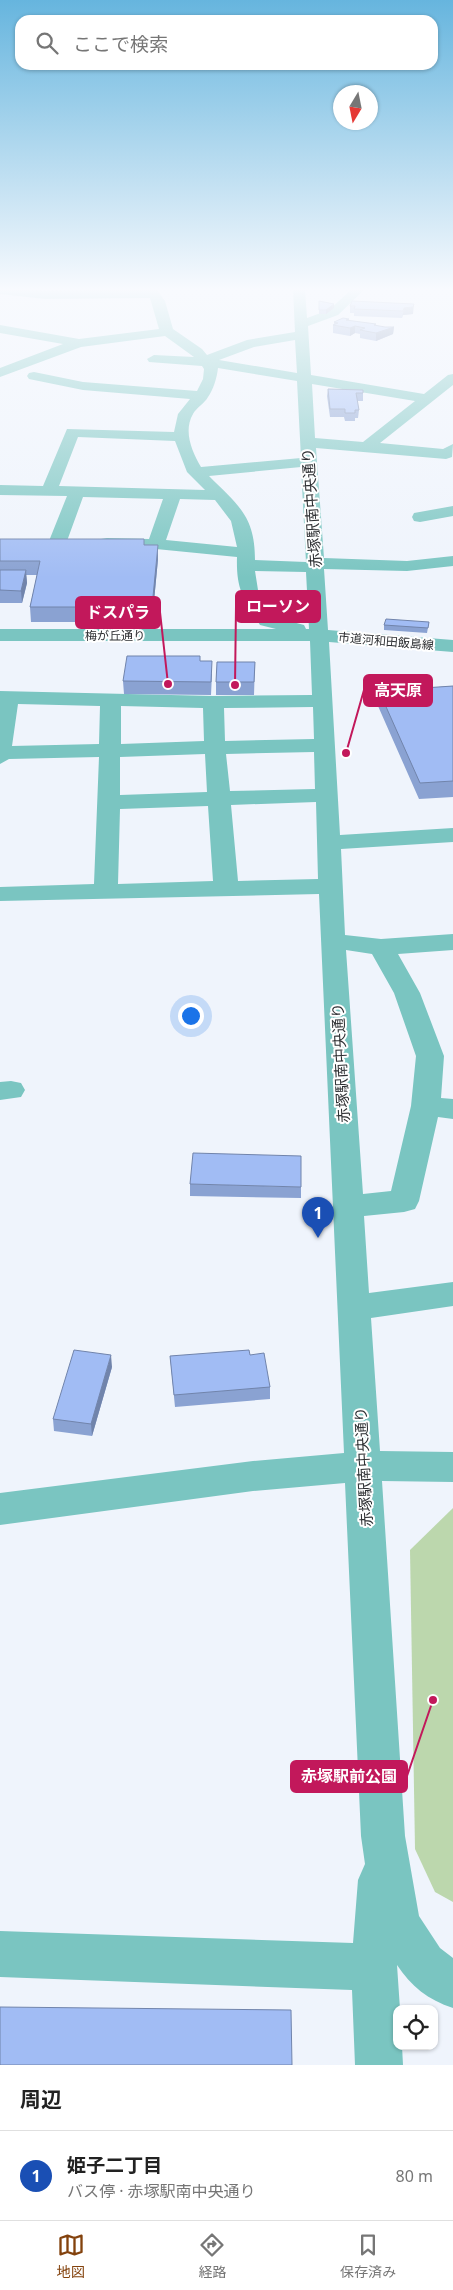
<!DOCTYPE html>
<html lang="ja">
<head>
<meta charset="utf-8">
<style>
  :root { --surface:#fff; --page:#f2f2f2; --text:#222; --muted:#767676; --line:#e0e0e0; --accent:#83420d }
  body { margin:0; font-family:"Noto Sans","Noto Sans JP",sans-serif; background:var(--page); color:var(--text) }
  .controls { position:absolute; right:15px; bottom:15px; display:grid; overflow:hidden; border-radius:10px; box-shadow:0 1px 4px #0004 }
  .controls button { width:45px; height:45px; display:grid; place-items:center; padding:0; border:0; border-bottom:1px solid var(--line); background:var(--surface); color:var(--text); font:25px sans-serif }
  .compass { position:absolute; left:333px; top:85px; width:45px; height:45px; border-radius:50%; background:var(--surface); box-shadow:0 1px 4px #0004; rotate:190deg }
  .you { position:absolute; left:190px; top:1015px; width:18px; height:18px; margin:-12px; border:4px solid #fff; border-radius:50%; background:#1a73e8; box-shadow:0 0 0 8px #1a73e833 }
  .badge { display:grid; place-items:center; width:32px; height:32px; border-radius:50%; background:var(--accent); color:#fff; font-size:16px; font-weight:700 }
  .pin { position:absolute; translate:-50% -41px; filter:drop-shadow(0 1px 2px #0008) }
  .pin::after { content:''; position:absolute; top:26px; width:18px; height:15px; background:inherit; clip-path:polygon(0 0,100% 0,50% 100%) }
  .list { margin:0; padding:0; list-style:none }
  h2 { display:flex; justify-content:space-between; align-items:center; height:65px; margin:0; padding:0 20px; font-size:21px }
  h2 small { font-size:16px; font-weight:400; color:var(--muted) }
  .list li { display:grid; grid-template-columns:32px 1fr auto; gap:15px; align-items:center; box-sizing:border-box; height:90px; padding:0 20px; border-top:1px solid var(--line) }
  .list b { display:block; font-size:19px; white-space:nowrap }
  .list p { margin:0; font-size:16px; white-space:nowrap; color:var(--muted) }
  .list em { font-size:16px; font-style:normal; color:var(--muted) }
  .icon { flex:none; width:28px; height:28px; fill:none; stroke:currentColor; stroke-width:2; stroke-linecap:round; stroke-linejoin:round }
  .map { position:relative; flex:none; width:453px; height:2065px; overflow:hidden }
  .search { position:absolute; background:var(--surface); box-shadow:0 1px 4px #0004; left:15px; right:15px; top:15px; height:55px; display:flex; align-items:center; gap:12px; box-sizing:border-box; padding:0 18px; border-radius:15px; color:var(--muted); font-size:19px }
  .sheet { height:155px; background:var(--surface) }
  nav { display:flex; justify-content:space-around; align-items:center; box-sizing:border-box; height:70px; border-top:1px solid var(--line); background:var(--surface); font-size:14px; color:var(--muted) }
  nav a { display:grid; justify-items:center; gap:2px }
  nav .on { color:var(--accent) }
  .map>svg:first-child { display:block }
</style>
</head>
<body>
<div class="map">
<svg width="453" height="2065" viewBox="0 0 453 2065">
  <rect width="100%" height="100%" fill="#eff4fc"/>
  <path fill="#bcd7ad" d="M453,1508V1902L435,1892L415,1849L410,1550Z"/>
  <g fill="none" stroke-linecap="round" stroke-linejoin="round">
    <path fill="#7ac5c1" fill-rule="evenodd" d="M0,289L45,291L156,289L165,301L173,329L202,349L207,355L247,340L295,332L293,289H305L307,318L329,310L352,289H365L338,315L308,326L311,375L424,394L448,375L453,374V385L380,443L443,449L453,444L452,457L446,459L316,448L324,558L407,561L453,556V566L407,571L324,569L328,630L453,640V652L329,642L340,835L453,828V842L341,849L345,935L381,939L453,934V950L398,954L420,993L444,1056L441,1098L453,1099V1119L438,1117L419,1201L415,1209L404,1212L364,1216L369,1293L453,1282V1306L371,1318L380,1451L453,1452V1482L382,1481L405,1836L419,1916L440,1948L453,1958V2008C428,2000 411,1986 397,1965L400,2009H397V2046H402L403,2065H355L352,1990L0,1977V1931L353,1943L358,1880L365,1864L361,1836L345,1483L253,1491L0,1525V1493L253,1461L344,1453L319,894L0,901V887L94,884L99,757L9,759L0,764V691L213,696L312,695L310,641H0V629H276L260,625C243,600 236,588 237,557L156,549L101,547L98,543L101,539L107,538L149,539L163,499L83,497L67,541L64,545H52L49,541L67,496L0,495V485L43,486L67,429L174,432L178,414L190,399L83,390L29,379L27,376L29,373L34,372L83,382L197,391L203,379L204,369L202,366L149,362L147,359L154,355L194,357L165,336L81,347L0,377V368L63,344L0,333V325L79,339L159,329L150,298L45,299L0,294ZM295,340L297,373L219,360L254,347ZM218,368L297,381L301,458L201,467C192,452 183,431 193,414C196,408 205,403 208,397C213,390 217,378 218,368ZM312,384L415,401L363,442L315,438ZM78,437L175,441L187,472L205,490L59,486ZM301,467L306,562L255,560C255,516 238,505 209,476ZM180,499L215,500L231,521L237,547L166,540ZM255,571L306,572L309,629H306L304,625L274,617L258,590ZM18,704L100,706L99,744L12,746ZM121,706L203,708L204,741L121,744ZM313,707L314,739L225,741L224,708ZM314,752L315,789L230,791L226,754ZM205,754L207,792L120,795V757ZM316,802L318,879L238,881L231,805ZM208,806L213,881L118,884L120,809ZM346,950L372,954L394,993L416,1056L411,1106L391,1191L363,1194Z
      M453,506V516L420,522L414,521L412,517L414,513Z
      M11,1081L21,1083L25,1090L21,1097L0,1100V1082Z"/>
  </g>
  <path fill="#8aa2d2" d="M319,301L334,304V308L326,314H319Z
    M350,306L413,311V314L403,315L402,318L354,316V313H350Z
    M349,319V321L385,327H394L393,334L376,341L360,338V334L355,333L350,336L333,333V325H334V322Z
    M328,389L363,393V401H357L359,410L358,418H355V421H345L344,417H330L327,396Z
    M0,539L158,545V559L152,622H31L30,607L37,575H26L27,583L22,603H0Z
    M429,622L427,633L384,630V625Z
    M255,662L254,695H216V682Z
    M212,674L211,695L124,694L123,681Z
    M453,686V797L419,799L378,706L379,691Z
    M190,1184L301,1187V1198L190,1196Z
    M250,1355L270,1387V1399L175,1407L170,1356Z
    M112,1367L92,1436L54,1431L53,1419Z"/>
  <path fill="#7184ab" d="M334,304V308L326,314V310Z
    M414,304L413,314L403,315L402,318L404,308Z
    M355,326V333L350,336V328Z
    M394,327L393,334L376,341V333Z
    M158,545V559L152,622V607Z
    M26,570L27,583L22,603L21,591Z
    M111,1355L112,1367L92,1436L91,1424Z"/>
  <path fill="#a1bcf4" stroke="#7184ab" d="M319,301L334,304L326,310H319Z
    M352,301L414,304L413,307L404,308L403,311L354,309L355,306H350Z
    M343,318L349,319L346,320L376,324L374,325L385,327H394L376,333L360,330L365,328L355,326L350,328L333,325L338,323L334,322Z
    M328,389L363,390V393H356L359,410H355V413H345V409H330Z
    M0,539H144V545H158L152,607H30L40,561H0Z
    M0,570H26L21,591L0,590Z
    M386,619L429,622L428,628L384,625Z
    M127,656H200V661H212L211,682L123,681Z
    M217,662H255L254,682H216Z
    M453,686V781L420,783L379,691Z
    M193,1153L301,1156V1187L190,1184Z
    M74,1350L111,1355L91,1424L53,1419Z
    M249,1350L250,1355L264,1353L270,1387L174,1395L170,1356Z
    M0,2007L291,2010L292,2065H0Z"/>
  <linearGradient id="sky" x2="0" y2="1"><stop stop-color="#66b5de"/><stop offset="0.5" stop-color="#f8fafe"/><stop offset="1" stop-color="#f8fafe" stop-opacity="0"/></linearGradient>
  <rect width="453" height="578" fill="url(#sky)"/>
  <g text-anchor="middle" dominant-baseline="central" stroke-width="4" stroke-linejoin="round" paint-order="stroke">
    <g font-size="12" fill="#2e3033" stroke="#fff">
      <text x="115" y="635">梅が丘通り</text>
      <text transform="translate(386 641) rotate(5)">市道河和田飯島線</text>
    </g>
    <g font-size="15" fill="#2e3033" stroke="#fff">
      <text transform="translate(311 508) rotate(-94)">赤塚駅南中央通り</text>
      <text transform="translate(340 1063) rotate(-93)">赤塚駅南中央通り</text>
      <text transform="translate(363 1467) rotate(-93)">赤塚駅南中央通り</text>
    </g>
  </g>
  <path fill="none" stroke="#c2185b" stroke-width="2" d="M235 685L236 606M168 684L160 612M346 753L364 690M433 1700L407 1776"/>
  <g fill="#c2185b" stroke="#fff" stroke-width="2">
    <circle cx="235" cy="685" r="5"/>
    <circle cx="168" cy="684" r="5"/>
    <circle cx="346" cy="753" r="5"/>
    <circle cx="433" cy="1700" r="5"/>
  </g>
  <g fill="#c2185b" stroke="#c2185b" stroke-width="2">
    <rect x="236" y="591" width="84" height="31" rx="5"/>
    <rect x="76" y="597" width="84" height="31" rx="5"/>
    <rect x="364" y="675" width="68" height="31" rx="5"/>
    <rect x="291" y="1761" width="116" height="31" rx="5"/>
  </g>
  <g font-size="16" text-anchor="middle" font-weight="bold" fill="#fff">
    <text x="278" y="612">ローソン</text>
    <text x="118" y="618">ドスパラ</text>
    <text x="398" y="696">高天原</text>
    <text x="349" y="1782">赤塚駅前公園</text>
  </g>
</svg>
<div class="controls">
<button><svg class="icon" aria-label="locate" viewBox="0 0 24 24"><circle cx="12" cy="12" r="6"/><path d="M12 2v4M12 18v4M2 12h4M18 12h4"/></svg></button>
</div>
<svg class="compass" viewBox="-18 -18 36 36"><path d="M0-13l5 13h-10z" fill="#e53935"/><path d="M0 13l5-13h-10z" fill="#767676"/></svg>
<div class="you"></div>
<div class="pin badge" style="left:318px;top:1238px;background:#1a4fb4">1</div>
<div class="search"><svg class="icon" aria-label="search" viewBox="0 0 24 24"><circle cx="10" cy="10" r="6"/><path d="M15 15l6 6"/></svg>ここで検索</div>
</div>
<section class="sheet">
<h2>周辺<small></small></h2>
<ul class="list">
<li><span class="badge" style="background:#1a4fb4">1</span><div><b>姫子二丁目</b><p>バス停 · 赤塚駅南中央通り</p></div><em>80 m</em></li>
</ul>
</section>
<nav>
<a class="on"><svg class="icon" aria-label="map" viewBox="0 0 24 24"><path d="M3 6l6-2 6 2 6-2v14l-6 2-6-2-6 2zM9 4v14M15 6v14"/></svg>地図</a>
<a><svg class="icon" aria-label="directions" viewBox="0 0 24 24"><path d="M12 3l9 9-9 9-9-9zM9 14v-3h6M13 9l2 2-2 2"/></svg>経路</a>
<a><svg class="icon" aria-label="saved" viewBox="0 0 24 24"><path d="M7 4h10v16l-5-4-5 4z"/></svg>保存済み</a>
</nav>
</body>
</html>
